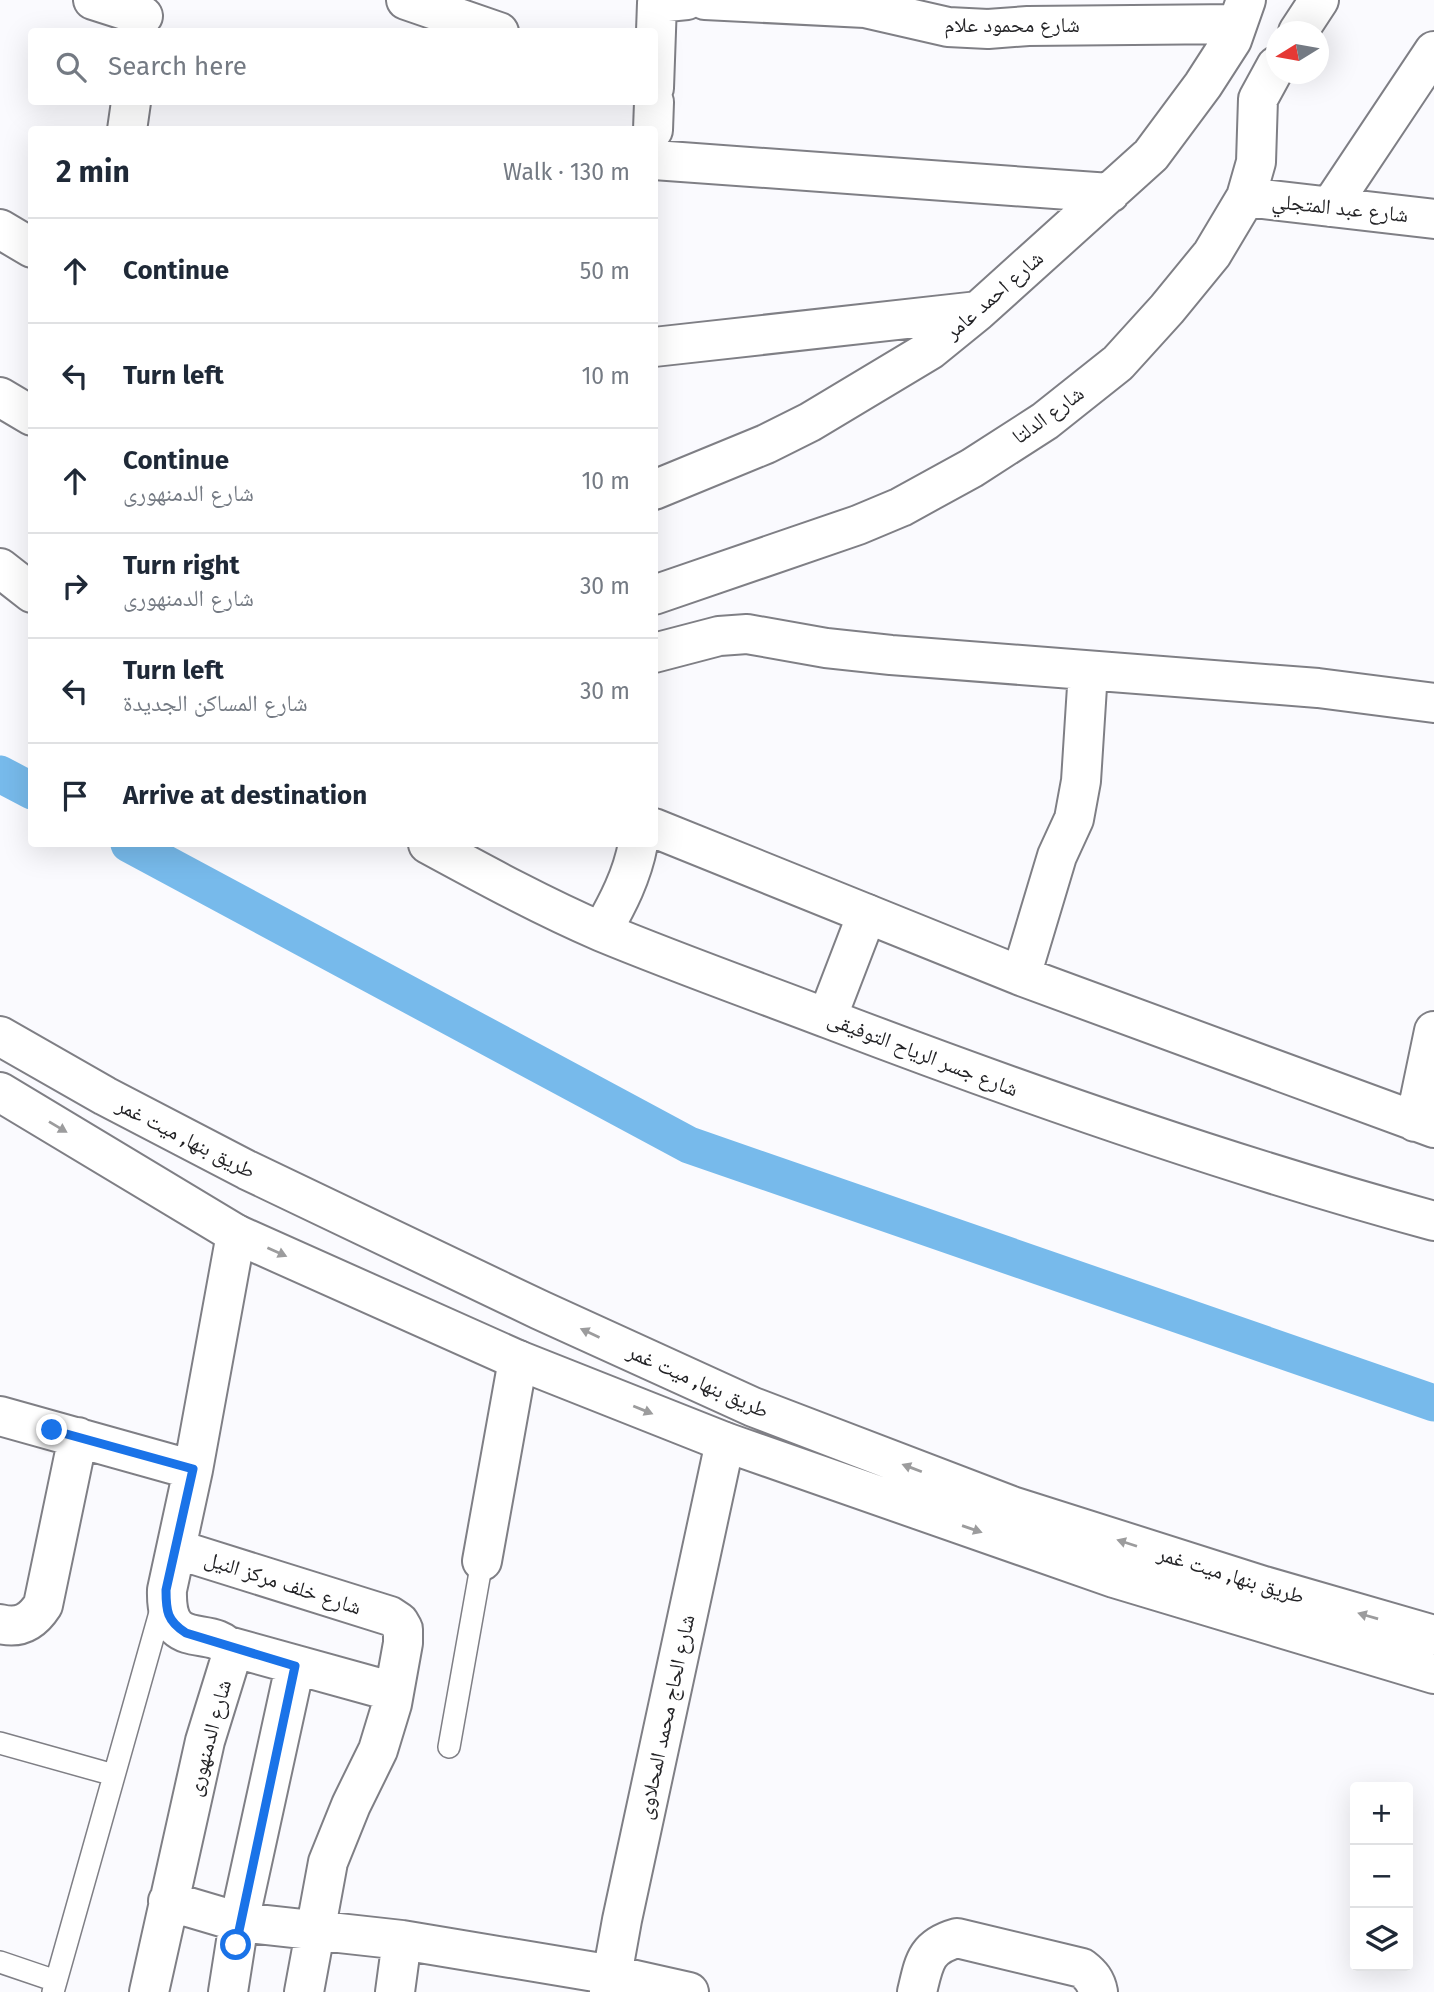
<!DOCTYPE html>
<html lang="en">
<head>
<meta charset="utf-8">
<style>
  :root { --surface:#fff; --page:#f6f6f7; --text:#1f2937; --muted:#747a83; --line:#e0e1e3 }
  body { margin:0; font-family:"Fira Sans","Noto Naskh Arabic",sans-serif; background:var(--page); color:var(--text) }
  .controls { position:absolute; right:21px; bottom:21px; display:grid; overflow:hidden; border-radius:7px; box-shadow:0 7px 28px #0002 }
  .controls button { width:63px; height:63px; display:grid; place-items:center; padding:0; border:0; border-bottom:2px solid var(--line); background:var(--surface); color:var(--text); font:35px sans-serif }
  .compass { position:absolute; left:1266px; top:21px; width:63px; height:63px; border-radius:50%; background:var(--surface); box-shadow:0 7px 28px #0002; rotate:259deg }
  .stop { position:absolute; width:21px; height:21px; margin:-16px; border:5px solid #1a73e8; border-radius:50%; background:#fff }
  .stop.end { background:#1a73e8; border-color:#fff; box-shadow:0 2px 7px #0008 }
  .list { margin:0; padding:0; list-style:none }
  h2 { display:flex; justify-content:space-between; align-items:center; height:91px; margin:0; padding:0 28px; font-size:30px }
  h2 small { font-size:23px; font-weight:400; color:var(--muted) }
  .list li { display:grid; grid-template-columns:46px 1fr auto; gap:21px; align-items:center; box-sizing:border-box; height:105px; padding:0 28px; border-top:2px solid var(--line) }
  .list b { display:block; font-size:26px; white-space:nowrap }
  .list p { margin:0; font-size:23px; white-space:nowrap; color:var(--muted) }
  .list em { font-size:23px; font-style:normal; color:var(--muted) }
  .icon { flex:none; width:38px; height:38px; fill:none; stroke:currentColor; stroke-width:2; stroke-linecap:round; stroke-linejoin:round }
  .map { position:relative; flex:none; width:1434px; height:1992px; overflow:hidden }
  .search { position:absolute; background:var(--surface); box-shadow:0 7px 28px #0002; left:28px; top:28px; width:630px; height:77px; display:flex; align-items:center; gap:18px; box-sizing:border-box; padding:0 24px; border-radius:7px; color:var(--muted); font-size:26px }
  .panel { position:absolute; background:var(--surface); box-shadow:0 7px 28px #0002; left:28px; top:126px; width:630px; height:721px; border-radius:7px }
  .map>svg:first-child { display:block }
</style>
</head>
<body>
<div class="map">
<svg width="1434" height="1992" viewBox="0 0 1434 1992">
  <rect width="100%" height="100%" fill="#fafafe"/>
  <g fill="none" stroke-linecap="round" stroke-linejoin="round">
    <path stroke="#77baeb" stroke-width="37" d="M0,774L32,791
      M129,844L689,1145L1434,1403"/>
    <defs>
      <path id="lane" d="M0,1743L114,1775
        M449,1747L482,1561
        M0,1962L56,1981
        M53,1992L163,1602"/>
      <path id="street" d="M93,0L143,16
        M406,0L499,32
        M705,0L865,8L948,27L988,29L1028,26L1237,24
        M1298,32L1319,0
        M654,88L657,3L687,0
        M127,130L131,102
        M653,130L654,102
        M654,160L1110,193
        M1246,197L1434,219
        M1330,207L1434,51
        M0,229L32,248
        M654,347L978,311
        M0,397L32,416
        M654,490L766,444L810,422L930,350L978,311L1151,155L1203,85L1232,40L1246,0
        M654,595L858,525L901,507L972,468L1045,421L1118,363L1167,309L1212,254L1246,197L1256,162L1258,99L1276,66
        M654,653L719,636L747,634L826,648L891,655L1318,688L1434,703
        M654,828L1021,976L1434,1128
        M602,931C618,903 632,876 638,844
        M1021,976L1057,856L1074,819L1081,781L1088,671
        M1415,1122L1434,1031
        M0,1416L193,1470
        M176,1549L390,1616L399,1622L403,1629V1643L392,1704L378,1750L351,1805L328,1862L304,1992
        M482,1561L518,1360
        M0,1624C20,1629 32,1622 43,1605L78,1437
        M228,1646L394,1692
        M168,1901L239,1922L402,1940L613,1975L689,1992
        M149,1992L205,1741L231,1657V1651C212,1622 165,1656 167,1590L193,1470L236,1234
        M228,1992L239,1922L295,1666
        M395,1992L402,1940
        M609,1992L622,1920L725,1442
        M917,1992C924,1963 925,1947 957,1938L1082,1968C1091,1975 1096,1981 1098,1992"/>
      <path id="secondary" d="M0,568L32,593
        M428,844C485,875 542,906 602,932C677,963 753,990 829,1019C1028,1095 1228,1165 1434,1221
        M827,1018L867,914"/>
      <path id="highway" d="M0,1036L105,1096L247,1170L540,1310L753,1407L1012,1506L1264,1586L1434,1635
        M0,1092L236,1234L518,1360L725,1442L1114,1578L1434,1674"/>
    </defs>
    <use href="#lane" stroke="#7f7f85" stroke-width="24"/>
    <use href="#street" stroke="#7f7f85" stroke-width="42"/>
    <use href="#secondary" stroke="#7f7f85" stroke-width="42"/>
    <use href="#highway" stroke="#7f7f85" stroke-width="42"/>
    <use href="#lane" stroke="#fff" stroke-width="21"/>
    <use href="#street" stroke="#fff" stroke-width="38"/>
    <use href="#secondary" stroke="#fff" stroke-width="38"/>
    <use href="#highway" stroke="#fff" stroke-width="38"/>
  </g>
  <defs><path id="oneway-solid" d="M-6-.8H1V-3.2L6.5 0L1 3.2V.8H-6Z" transform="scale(1.75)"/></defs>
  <g fill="#9c9c9d">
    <use href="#oneway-solid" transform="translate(58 1127) rotate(31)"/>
    <use href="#oneway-solid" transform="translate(277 1252) rotate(24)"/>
    <use href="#oneway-solid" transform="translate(590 1333) rotate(-155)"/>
    <use href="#oneway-solid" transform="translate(643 1410) rotate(22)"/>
    <use href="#oneway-solid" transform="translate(912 1468) rotate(-159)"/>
    <use href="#oneway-solid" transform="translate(972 1529) rotate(19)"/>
    <use href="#oneway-solid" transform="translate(1127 1543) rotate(-162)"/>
    <use href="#oneway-solid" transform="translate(1368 1616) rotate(-164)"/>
  </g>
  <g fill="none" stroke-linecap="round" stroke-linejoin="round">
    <path stroke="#1a73e8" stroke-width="9" d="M52,1430L193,1469L166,1590C166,1611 167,1621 186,1633L295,1666L236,1945"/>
  </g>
  <g text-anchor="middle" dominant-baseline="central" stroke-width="5" stroke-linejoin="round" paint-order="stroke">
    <g font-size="21" fill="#232326" stroke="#fff">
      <text x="1012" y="25">شارع محمود علام</text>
      <text transform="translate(1340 208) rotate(6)">شارع عبد المتجلي</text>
      <text transform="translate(994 295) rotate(-41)">شارع احمد عامر</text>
      <text transform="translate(1048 415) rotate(-36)">شارع الدلتا</text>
      <text transform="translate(923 1054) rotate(21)">شارع جسر الرياح التوفيقى</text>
      <text transform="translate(186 1138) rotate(27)">طريق بنها, ميت غمر</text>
      <text transform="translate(698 1381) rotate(24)">طريق بنها, ميت غمر</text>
      <text transform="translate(1231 1575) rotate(17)">طريق بنها, ميت غمر</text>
      <text transform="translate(283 1583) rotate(18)">شارع خلف مركز النيل</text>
      <text transform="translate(666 1717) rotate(-78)">شارع الحاج محمد المحلاوى</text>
      <text transform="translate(209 1738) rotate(-75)">شارع الدمنهورى</text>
    </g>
  </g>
</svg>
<div class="controls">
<button>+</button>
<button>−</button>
<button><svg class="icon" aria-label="layers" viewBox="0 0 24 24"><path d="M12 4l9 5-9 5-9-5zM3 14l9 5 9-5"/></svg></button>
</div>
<svg class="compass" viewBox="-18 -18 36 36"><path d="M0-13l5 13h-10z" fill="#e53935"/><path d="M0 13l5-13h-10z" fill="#747a83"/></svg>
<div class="stop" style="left:236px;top:1945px"></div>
<div class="stop end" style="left:52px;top:1430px"></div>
<div class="search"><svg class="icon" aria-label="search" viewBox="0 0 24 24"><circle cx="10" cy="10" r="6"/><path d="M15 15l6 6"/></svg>Search here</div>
<section class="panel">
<h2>2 min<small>Walk · 130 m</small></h2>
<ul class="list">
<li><svg class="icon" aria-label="ahead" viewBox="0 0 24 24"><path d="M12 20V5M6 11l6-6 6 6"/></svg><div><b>Continue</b></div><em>50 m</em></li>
<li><svg class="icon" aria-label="left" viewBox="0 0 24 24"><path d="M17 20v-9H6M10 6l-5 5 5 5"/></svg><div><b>Turn left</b></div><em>10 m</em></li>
<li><svg class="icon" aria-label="ahead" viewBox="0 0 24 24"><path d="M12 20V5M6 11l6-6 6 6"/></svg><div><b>Continue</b><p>شارع الدمنهورى</p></div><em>10 m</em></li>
<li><svg class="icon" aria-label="right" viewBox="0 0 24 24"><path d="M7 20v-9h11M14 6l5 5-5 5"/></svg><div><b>Turn right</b><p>شارع الدمنهورى</p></div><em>30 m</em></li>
<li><svg class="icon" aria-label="left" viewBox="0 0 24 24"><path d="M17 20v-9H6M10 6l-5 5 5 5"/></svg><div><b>Turn left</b><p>شارع المساكن الجديدة</p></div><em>30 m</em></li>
<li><svg class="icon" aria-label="arrive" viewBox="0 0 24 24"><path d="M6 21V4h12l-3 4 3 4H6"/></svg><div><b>Arrive at destination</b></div></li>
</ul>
</section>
</div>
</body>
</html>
